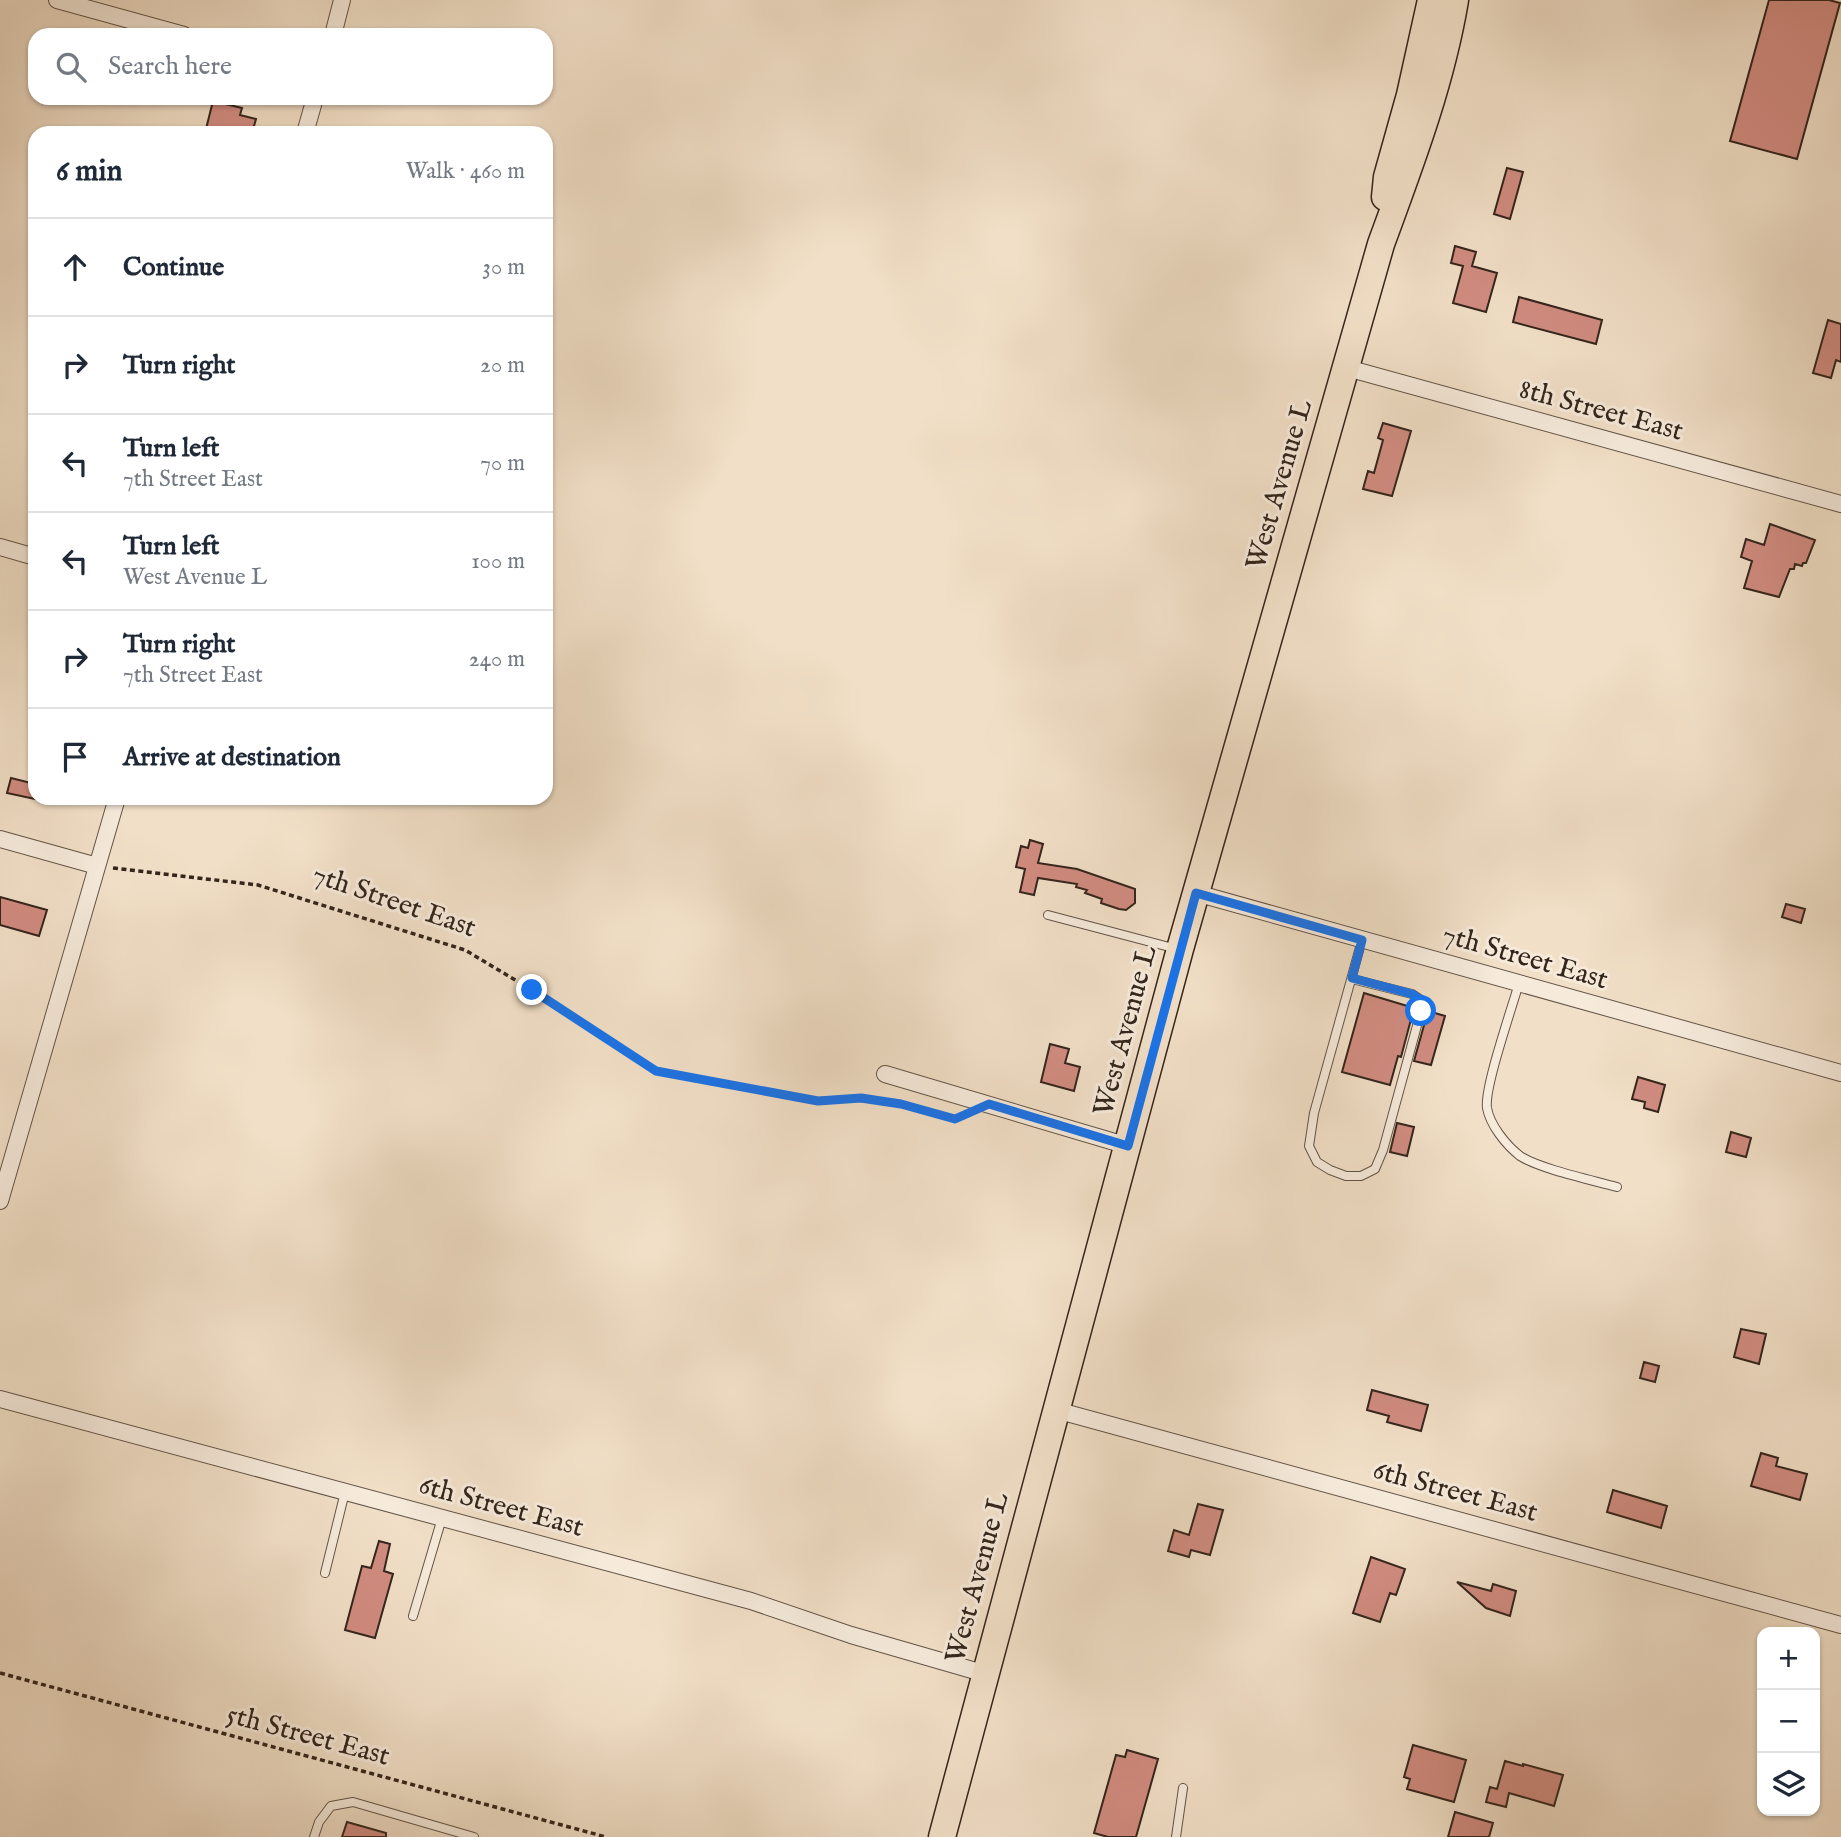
<!DOCTYPE html>
<html lang="en">
<head>
<meta charset="utf-8">
<style>
  :root { --surface:#fff; --page:#f2f2f3; --text:#1f2937; --muted:#747a83; --line:#e0e1e3 }
  body { margin:0; font-family:"IM FELL English",serif; background:var(--page); color:var(--text) }
  .controls { position:absolute; right:21px; bottom:21px; display:grid; overflow:hidden; border-radius:14px; box-shadow:0 2px 5px #0004 }
  .controls button { width:63px; height:63px; display:grid; place-items:center; padding:0; border:0; border-bottom:2px solid var(--line); background:var(--surface); color:var(--text); font:35px sans-serif }
  .stop { position:absolute; width:21px; height:21px; margin:-16px; border:5px solid #1a73e8; border-radius:50%; background:#fff }
  .stop.end { background:#1a73e8; border-color:#fff; box-shadow:0 2px 7px #0008 }
  .list { margin:0; padding:0; list-style:none }
  h2 { display:flex; justify-content:space-between; align-items:center; height:91px; margin:0; padding:0 28px; font-size:30px }
  h2 small { font-size:23px; font-weight:400; color:var(--muted) }
  .list li { display:grid; grid-template-columns:46px 1fr auto; gap:21px; align-items:center; box-sizing:border-box; height:98px; padding:0 28px; border-top:2px solid var(--line) }
  .list b { display:block; font-size:26px; white-space:nowrap }
  .list p { margin:0; font-size:23px; white-space:nowrap; color:var(--muted) }
  .list em { font-size:23px; font-style:normal; color:var(--muted) }
  .icon { flex:none; width:38px; height:38px; fill:none; stroke:currentColor; stroke-width:2; stroke-linecap:round; stroke-linejoin:round }
  .map { position:relative; flex:none; width:1841px; height:1837px; overflow:hidden }
  .search { position:absolute; background:var(--surface); box-shadow:0 2px 5px #0004; left:28px; top:28px; width:525px; height:77px; display:flex; align-items:center; gap:18px; box-sizing:border-box; padding:0 24px; border-radius:21px; color:var(--muted); font-size:26px }
  .panel { position:absolute; background:var(--surface); box-shadow:0 2px 5px #0004; left:28px; top:126px; width:525px; height:679px; border-radius:21px }
  .map>svg:first-child { display:block }
</style>
</head>
<body>
<div class="map">
<svg width="1841" height="1837" viewBox="0 0 1841 1837">
  <rect width="100%" height="100%" fill="#f1dfc7"/>
  <filter id="stains"><feTurbulence type="fractalNoise" baseFrequency=".00286" numOctaves="4"/><feColorMatrix values="0 0 0 0 .2 0 0 0 0 .09 0 0 0 0 .02 0 0 0 .5 -.17"/></filter>
  <radialGradient id="worn" r=".72"><stop offset=".6" stop-color="#630" stop-opacity="0"/><stop offset="1" stop-color="#630" stop-opacity=".3"/></radialGradient>
  <path fill="#d18c81" stroke="#34251c" stroke-width="2" d="M1769,0H1829L1840,3L1797,159L1730,141Z
    M213,101L242,108L240,115L256,119L252,133H205Z
    M1507,168L1523,172L1510,219L1494,214Z
    M1455,246L1476,252L1472,266L1497,273L1486,312L1453,303L1463,266L1451,263Z
    M1519,297L1602,320L1596,344L1513,322Z
    M1828,320L1841,324V362L1836,360L1831,378L1813,373Z
    M1383,423L1411,431L1392,496L1363,489L1368,471L1374,473L1383,440L1378,438Z
    M1770,524L1815,540L1806,563H1803L1802,566L1795,564L1794,569H1790L1779,597L1744,588L1752,561L1741,557L1746,539L1764,545Z
    M11,778L35,784V799L7,793Z
    M1030,840L1043,844L1038,863L1077,869L1135,889V903L1126,910L1119,909L1101,903L1102,899L1085,893L1087,890L1076,887L1077,884L1038,878L1034,895L1020,892L1025,869L1016,867L1021,846L1028,848Z
    M0,897L47,910L39,936L0,925Z
    M1786,904L1805,909L1801,923L1782,917Z
    M1364,993L1414,1008L1401,1057L1398,1056L1390,1085L1342,1072Z
    M1428,1011L1445,1016L1431,1065L1414,1061Z
    M1050,1044L1069,1049L1065,1063L1080,1067L1074,1091L1041,1082Z
    M1638,1077L1665,1085L1658,1112L1644,1108L1645,1102L1632,1099Z
    M1397,1123L1414,1127L1407,1156L1390,1152Z
    M1731,1132L1751,1138L1746,1157L1726,1152Z
    M1741,1329L1766,1334L1759,1364L1734,1357Z
    M1644,1362L1659,1366L1655,1382L1640,1378Z
    M1372,1390L1428,1405L1421,1431L1387,1422L1389,1416L1367,1410Z
    M1761,1453L1778,1458L1776,1466L1807,1474L1800,1500L1751,1486Z
    M1613,1490L1667,1506L1661,1528L1607,1512Z
    M1198,1504L1223,1510L1210,1555L1191,1550L1189,1557L1168,1551L1174,1530L1189,1535Z
    M379,1541L390,1544L384,1571L393,1574L375,1638L345,1630L362,1566L371,1568Z
    M1371,1557L1405,1569L1396,1595L1390,1593L1380,1622L1353,1613Z
    M1457,1582L1491,1591L1493,1584L1516,1591L1510,1616L1486,1608Z
    M1413,1745L1466,1760L1454,1802L1407,1789L1410,1779L1404,1777Z
    M1127,1750L1158,1759L1136,1837H1108L1094,1833L1116,1755L1125,1757Z
    M1505,1761L1523,1766V1764L1563,1775L1554,1806L1509,1793L1506,1807L1486,1802L1490,1787L1497,1789Z
    M1455,1812L1493,1823L1489,1837H1448Z
    M347,1822L386,1833V1837H342Z"/>
  <g fill="none" stroke-linecap="round" stroke-linejoin="round">
    <defs>
      <path id="lane" d="M1048,915L1177,949
        M1352,979L1412,994L1421,1000V1011L1383,1150L1375,1169L1361,1176H1346L1330,1170L1317,1162L1309,1146L1314,1113L1362,940
        M1519,983C1512,1008 1484,1088 1487,1108C1490,1125 1506,1145 1520,1156C1540,1169 1592,1180 1617,1187
        M325,1573L345,1492
        M413,1616L442,1518
        M314,1837L319,1822L331,1806L353,1802L474,1837
        M1176,1837L1183,1788"/>
      <path id="street" d="M57,0L184,35
        M333,35L342,0
        M305,133L315,98
        M1347,368L1841,504
        M0,547L35,557
        M0,839L97,866
        M1196,893L1841,1073
        M885,1074L1128,1146
        M0,1201L117,798
        M0,1399L751,1601L851,1635L986,1674
        M1056,1410L1841,1625"/>
      <path id="primary" d="M1385,197L1387,177L1410,95L1431,0
        M942,1837L1180,949L1381,244C1410,165 1441,84 1455,0"/>
    </defs>
    <use href="#lane" stroke="#635447" stroke-width="10"/>
    <use href="#street" stroke="#635447" stroke-width="18"/>
    <use href="#primary" stroke="#34251c" stroke-width="29"/>
    <path stroke="#34251c" stroke-width="3.5" stroke-dasharray="5 3.5" stroke-linecap="butt" d="M113,868L258,885L465,950L532,990L656,1071L818,1101L861,1098L901,1104L955,1119L963,1115
      M0,1673L606,1837"/>
    <use href="#lane" stroke="#f6eadb" stroke-width="8"/>
    <use href="#street" stroke="#f6eadb" stroke-width="16"/>
    <use href="#primary" stroke="#f1dfc7" stroke-width="26"/>
  </g>
  <g fill="none" stroke-linecap="round" stroke-linejoin="round">
    <path stroke="#1a73e8" stroke-width="9" d="M532,990L656,1071L818,1101L861,1098L901,1104L955,1119L989,1104L1128,1146L1196,893L1362,940L1352,978L1412,994L1421,1000V1011"/>
  </g>
  <g text-anchor="middle" dominant-baseline="central" stroke-width="6" stroke-linejoin="round" paint-order="stroke">
    <g font-size="28" fill="#34251c" stroke="#f6eadb">
      <text transform="translate(1601 411) rotate(15)">8th Street East</text>
      <text transform="translate(1280 485) rotate(-74)">West Avenue L</text>
      <text transform="translate(394 902) rotate(19)">7th Street East</text>
      <text transform="translate(1525 958) rotate(16)">7th Street East</text>
      <text transform="translate(1126 1031) rotate(-75)">West Avenue L</text>
      <text transform="translate(1455 1492) rotate(15)">6th Street East</text>
      <text transform="translate(501 1507) rotate(15)">6th Street East</text>
      <text transform="translate(978 1578) rotate(-75)">West Avenue L</text>
      <text transform="translate(308 1736) rotate(15)">5th Street East</text>
    </g>
  </g>
  <rect width="100%" height="100%" filter="url(#stains)"/>
  <rect width="100%" height="100%" fill="url(#worn)"/>
</svg>
<div class="controls">
<button>+</button>
<button>−</button>
<button><svg class="icon" aria-label="layers" viewBox="0 0 24 24"><path d="M12 4l9 5-9 5-9-5zM3 14l9 5 9-5"/></svg></button>
</div>
<div class="stop" style="left:1421px;top:1011px"></div>
<div class="stop end" style="left:532px;top:990px"></div>
<div class="search"><svg class="icon" aria-label="search" viewBox="0 0 24 24"><circle cx="10" cy="10" r="6"/><path d="M15 15l6 6"/></svg>Search here</div>
<section class="panel">
<h2>6 min<small>Walk · 460 m</small></h2>
<ul class="list">
<li><svg class="icon" aria-label="ahead" viewBox="0 0 24 24"><path d="M12 20V5M6 11l6-6 6 6"/></svg><div><b>Continue</b></div><em>30 m</em></li>
<li><svg class="icon" aria-label="right" viewBox="0 0 24 24"><path d="M7 20v-9h11M14 6l5 5-5 5"/></svg><div><b>Turn right</b></div><em>20 m</em></li>
<li><svg class="icon" aria-label="left" viewBox="0 0 24 24"><path d="M17 20v-9H6M10 6l-5 5 5 5"/></svg><div><b>Turn left</b><p>7th Street East</p></div><em>70 m</em></li>
<li><svg class="icon" aria-label="left" viewBox="0 0 24 24"><path d="M17 20v-9H6M10 6l-5 5 5 5"/></svg><div><b>Turn left</b><p>West Avenue L</p></div><em>100 m</em></li>
<li><svg class="icon" aria-label="right" viewBox="0 0 24 24"><path d="M7 20v-9h11M14 6l5 5-5 5"/></svg><div><b>Turn right</b><p>7th Street East</p></div><em>240 m</em></li>
<li><svg class="icon" aria-label="arrive" viewBox="0 0 24 24"><path d="M6 21V4h12l-3 4 3 4H6"/></svg><div><b>Arrive at destination</b></div></li>
</ul>
</section>
</div>
</body>
</html>
